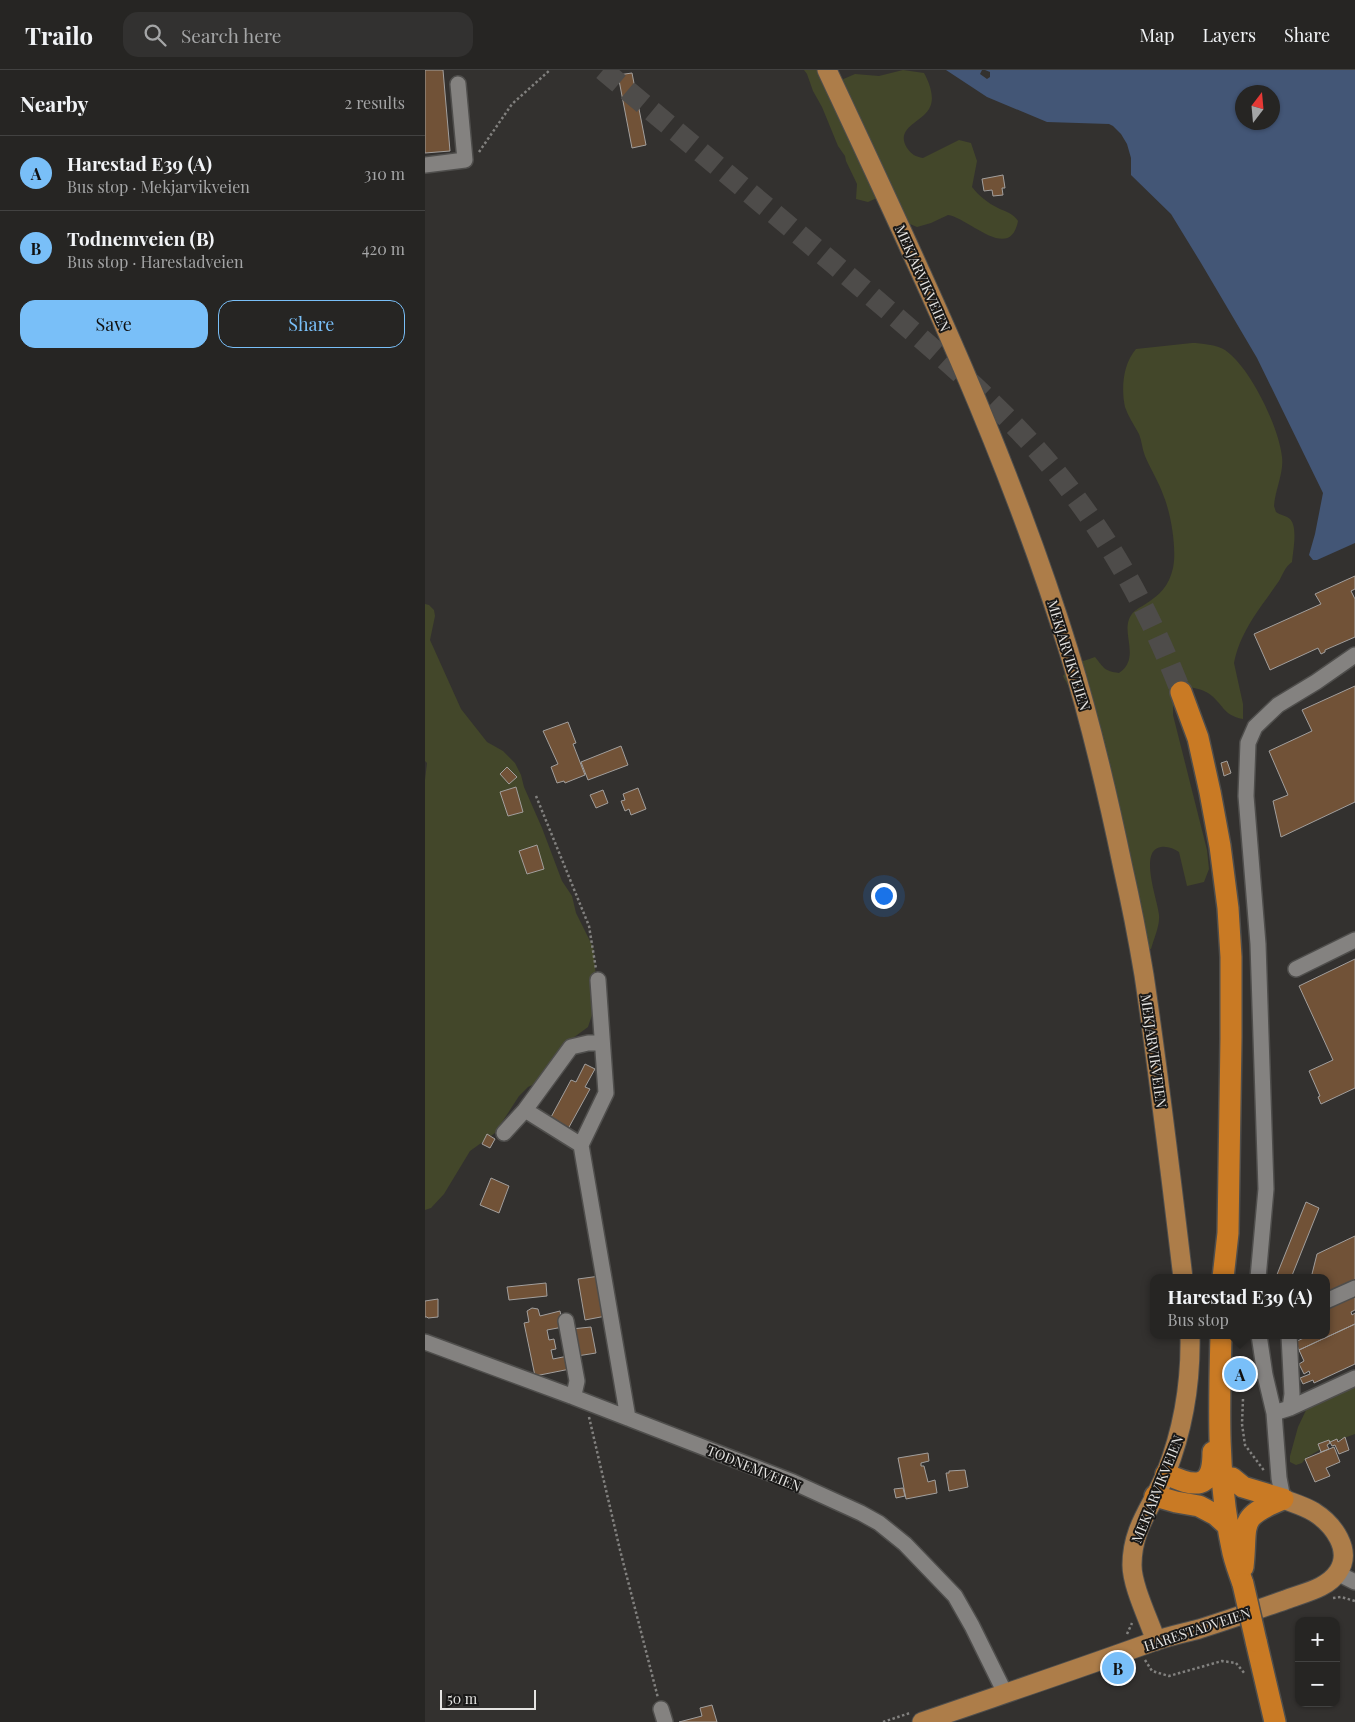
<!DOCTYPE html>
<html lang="en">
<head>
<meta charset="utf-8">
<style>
  :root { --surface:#262523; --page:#323130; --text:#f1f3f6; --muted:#a4a5a6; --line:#424241; --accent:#79bff8 }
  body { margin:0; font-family:"Playfair Display",serif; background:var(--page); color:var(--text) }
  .controls { position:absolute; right:15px; bottom:15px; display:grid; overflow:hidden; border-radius:10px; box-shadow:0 1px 4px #0004 }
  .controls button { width:45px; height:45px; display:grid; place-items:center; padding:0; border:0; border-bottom:1px solid var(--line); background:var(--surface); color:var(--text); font:25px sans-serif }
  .compass { position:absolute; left:810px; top:15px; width:45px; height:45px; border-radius:50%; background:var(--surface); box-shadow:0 1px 4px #0004; rotate:16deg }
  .scale { position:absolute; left:15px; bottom:12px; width:96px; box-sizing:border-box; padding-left:5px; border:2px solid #e5e4e2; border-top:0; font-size:14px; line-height:18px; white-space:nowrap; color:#e5e4e2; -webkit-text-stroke:4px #1a1918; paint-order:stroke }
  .you { position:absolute; left:458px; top:825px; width:18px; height:18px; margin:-12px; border:4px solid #fff; border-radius:50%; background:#1a73e8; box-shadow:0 0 0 8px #1a73e833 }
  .badge { display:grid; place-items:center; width:32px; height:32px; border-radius:50%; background:var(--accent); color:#111; font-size:16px; font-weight:700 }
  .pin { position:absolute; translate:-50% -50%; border:2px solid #fff; box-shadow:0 1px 5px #0006 }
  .popup { position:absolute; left:725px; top:1204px; width:180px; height:65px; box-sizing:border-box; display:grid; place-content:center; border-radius:10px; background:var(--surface); filter:drop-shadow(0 1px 4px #0005); font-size:16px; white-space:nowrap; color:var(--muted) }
  .popup b { font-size:19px; color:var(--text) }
  .popup::after { content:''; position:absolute; left:50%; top:100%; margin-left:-10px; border:10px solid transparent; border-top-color:var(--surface) }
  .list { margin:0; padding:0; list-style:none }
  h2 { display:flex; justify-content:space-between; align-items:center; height:65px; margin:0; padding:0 20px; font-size:21px }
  h2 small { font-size:16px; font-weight:400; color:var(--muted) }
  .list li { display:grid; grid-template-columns:32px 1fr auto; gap:15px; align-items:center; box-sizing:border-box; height:75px; padding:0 20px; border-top:1px solid var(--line) }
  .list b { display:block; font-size:19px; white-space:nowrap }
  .list p { margin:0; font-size:16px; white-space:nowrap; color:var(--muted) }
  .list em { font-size:16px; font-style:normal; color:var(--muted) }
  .actions { display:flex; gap:10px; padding:15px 20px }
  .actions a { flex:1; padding:11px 0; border:1px solid var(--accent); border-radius:15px; text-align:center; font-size:18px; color:var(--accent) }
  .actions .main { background:var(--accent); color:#111 }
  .icon { flex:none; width:28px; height:28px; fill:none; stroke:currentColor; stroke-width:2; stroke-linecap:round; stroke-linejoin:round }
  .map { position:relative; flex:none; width:930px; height:1652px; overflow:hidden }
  header { display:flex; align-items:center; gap:30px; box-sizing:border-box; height:70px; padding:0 25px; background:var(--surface); border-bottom:1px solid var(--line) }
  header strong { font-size:24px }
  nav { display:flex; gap:28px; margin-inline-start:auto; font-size:18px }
  .search { width:350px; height:45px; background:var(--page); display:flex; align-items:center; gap:12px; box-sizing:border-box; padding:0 18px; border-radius:15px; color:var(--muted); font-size:19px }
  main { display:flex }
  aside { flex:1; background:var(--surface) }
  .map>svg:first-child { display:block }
</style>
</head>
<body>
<header>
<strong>Trailo</strong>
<div class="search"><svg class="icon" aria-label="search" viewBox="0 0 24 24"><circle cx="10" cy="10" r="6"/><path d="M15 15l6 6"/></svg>Search here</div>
<nav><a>Map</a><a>Layers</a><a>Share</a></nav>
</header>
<main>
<aside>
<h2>Nearby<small>2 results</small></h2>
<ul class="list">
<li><span class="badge">A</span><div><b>Harestad E39 (A)</b><p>Bus stop · Mekjarvikveien</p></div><em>310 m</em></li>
<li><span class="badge">B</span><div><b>Todnemveien (B)</b><p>Bus stop · Harestadveien</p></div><em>420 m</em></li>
</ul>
<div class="actions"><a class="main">Save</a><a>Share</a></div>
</aside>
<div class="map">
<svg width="930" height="1652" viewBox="0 0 930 1652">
  <rect width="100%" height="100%" fill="#33312f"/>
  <path fill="#43472a" d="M379,0H394L407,14L430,4L454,6L478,0L499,3C504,12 510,27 505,37C499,52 469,57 482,78C486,84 491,87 498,88L534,70L546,73L552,91L547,117C554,126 563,133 573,138C581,142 588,143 593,151C585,193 544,148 523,145L506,153L492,157L485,154L475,136L454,127L443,132L431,129L432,114L421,91L420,86L413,76L397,37L388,21L382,4Z
    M767,273C776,273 792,275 800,280C825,297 854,357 857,387C859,403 850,420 849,436L851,442C855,445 862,446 865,449C873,457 868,481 867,492C860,497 858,504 854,511C836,537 815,561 809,593L818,634V649C797,645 799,634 783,623C777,619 768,618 760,616L751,621L748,633V645L782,780L784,799L779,812L762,816L754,782C749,779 743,776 736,777C713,780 733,831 734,845C735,856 729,868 726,879L719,880L703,852L661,671L647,623L638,606C650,591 654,593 670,587C679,598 679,601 694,603C716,588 696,564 705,547C708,541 714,538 719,535C735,525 744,516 748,498C752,480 746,444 739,427C734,412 726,400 720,386C717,379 717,371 714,364C709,355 703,346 700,337C696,318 698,294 711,279Z
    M0,534L4,535L9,540L10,546L5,570L36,639L62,672L78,681L90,693L96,705L99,717L117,758L137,811L147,826L151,843L168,877L173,927L163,957L148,968L114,1012L103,1017L94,1026L70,1063L45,1081L19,1124L6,1138L0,1140V710L2,693L0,691Z
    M930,1317V1364L908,1372L881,1388L877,1393L871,1395L865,1392V1386L873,1357L883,1336Z"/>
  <path fill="#435676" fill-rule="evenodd" d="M521,0H557L555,4L562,9L565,7V2L560,0H930V473L892,490H888L884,485L890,464L898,423L832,288L776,193L746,144L706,105V88L702,74L696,64L688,56L684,54L622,52L562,27ZM818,22H848V52H818Z"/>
  <path fill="#715237" stroke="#a29f9d" d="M0,0H18L25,81L0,83Z
    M207,3L221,75L207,78L193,5Z
    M578,105L580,118H577L578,125L568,126L567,120L559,121L557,109Z
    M930,506V519L926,521L930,529V567L900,580V582L896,584L893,578L845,600L829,564L896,534L890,524Z
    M930,616V732L856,767L848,731L863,725L844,681L887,661L877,640Z
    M143,652L151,673L148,674L160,705L140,713L139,711L132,713L126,697L133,694L118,661Z
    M196,676L203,695L163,710L156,692Z
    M802,691L806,703L799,706L796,693Z
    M82,697L92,707L84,714L75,704Z
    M91,717L98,742L83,746L75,722Z
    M213,718L221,739L206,745L204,739L200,741L196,731L200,730L198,724Z
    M178,720L183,733L171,738L165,725Z
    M112,775L119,799L102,804L94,781Z
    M930,889V1018L896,1034L893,1027L895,1026L884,1001L908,990L874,916Z
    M160,994L170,999L160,1017L165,1019L143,1059L125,1049L146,1010L151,1012Z
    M62,1064L70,1069L65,1078L57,1074Z
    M66,1108L84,1116L74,1143L55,1135Z
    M881,1132L894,1138L866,1208H854L851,1207Z
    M930,1166V1240L926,1242L927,1245L930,1243V1254L874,1280L870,1272L881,1267L880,1265H901V1208H886L892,1184Z
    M175,1206L181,1246L160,1250L153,1209Z
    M121,1213L122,1226L84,1230L82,1217Z
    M13,1229V1247L3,1248L2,1247H0V1231Z
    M107,1238L113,1239L115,1246L135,1241L138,1257L122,1260L124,1270L129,1269L131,1279L126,1280L128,1289L143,1286L145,1299L110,1306L99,1253L104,1252L102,1241Z
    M930,1254V1294L889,1313L888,1310L878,1314L875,1308L885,1304L884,1301L879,1304L874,1294L879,1291L874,1280Z
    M166,1257L171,1283L152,1286L146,1259Z
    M920,1367L924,1380L914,1384L910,1375L907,1376L905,1372L912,1369L913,1372Z
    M904,1370L905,1373L902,1375L904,1379L896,1382L893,1374Z
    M909,1377L915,1392L901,1398L905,1406L890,1412L880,1389Z
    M503,1383L504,1391L496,1393V1396H499L503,1412L510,1410L512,1423L481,1429L473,1388Z
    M540,1400L543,1417L524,1421L521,1403H524V1401Z
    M478,1418L480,1426L471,1428L469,1419Z
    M287,1635L292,1652H254L277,1646L275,1638Z"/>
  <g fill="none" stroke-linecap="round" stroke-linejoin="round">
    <path stroke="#4e4c4a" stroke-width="21" stroke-dasharray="21 11" stroke-linecap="butt" d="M178,0C266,74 355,148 443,223C508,279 575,334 630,401C685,468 725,542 756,622"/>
    <defs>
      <path id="minor" d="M0,95L40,90L33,14
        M871,899L930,870
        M173,910L181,1023L156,1075L203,1348
        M100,1040L156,1075
        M79,1063L100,1040L146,977L163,973H177
        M833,1208L841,1119L833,874L821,726L823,673L830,657L853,635L891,612L930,585
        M901,1231L930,1218
        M141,1251L152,1311L150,1320L146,1326
        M834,1265L840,1305L849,1343L854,1408L858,1429
        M864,1265L867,1324L865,1338
        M0,1272L146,1326L368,1412L436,1443L454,1453L480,1474L530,1526L547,1556L580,1623
        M849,1343L865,1338L930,1308
        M912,1503L930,1512
        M236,1639L240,1652"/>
      <path id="major" d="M402,0C491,190 582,381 644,582C666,653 683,726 698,798C706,833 713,869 719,905C734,1005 746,1107 758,1208
        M731,1571C724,1550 707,1516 707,1495C707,1457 728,1436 741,1403C759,1357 766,1314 765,1265
        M497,1652C575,1625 653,1599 730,1571C744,1566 759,1563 774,1559C803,1550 831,1540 860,1530C877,1523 902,1519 913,1502C928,1480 908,1454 889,1442C879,1436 868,1433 858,1429"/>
      <path id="highway" d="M756,622L773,668L785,722L795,776L803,838L806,887V968L803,1163L798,1208
        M796,1265C794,1337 792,1408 807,1478C809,1490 814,1502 818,1514
        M741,1404C769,1417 788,1421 788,1382
        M807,1408L818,1417L858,1429
        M730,1426L751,1432L774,1436L791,1445L802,1455
        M818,1497C823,1453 811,1448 858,1429
        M831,1571L850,1652"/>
    </defs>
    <use href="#minor" stroke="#4f4e4c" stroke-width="18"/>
    <use href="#major" stroke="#4f4e4c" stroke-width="21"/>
    <use href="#highway" stroke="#4f4e4c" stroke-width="24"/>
    <path stroke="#82817f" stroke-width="2.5" stroke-dasharray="2.5 2.5" stroke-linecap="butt" d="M54,82L87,34L125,0
      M111,726L164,856L171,899
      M818,1329L817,1354L820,1375L840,1402
      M164,1347L195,1480L233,1628
      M908,1528L916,1527L930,1531
      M702,1564L707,1553
      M720,1590L727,1601L744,1606L797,1591L811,1593L820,1604
      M458,1652L485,1643"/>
    <use href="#minor" stroke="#848280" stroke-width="15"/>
    <use href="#major" stroke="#ad7d49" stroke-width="19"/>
    <use href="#highway" stroke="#c97a24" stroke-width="21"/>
    <defs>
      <path id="highway-bridge" d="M818,1514L831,1571"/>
    </defs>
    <use href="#highway-bridge" stroke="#4f4e4c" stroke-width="24" stroke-linecap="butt"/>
    <use href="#highway-bridge" stroke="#c97a24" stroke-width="21"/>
  </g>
  <g text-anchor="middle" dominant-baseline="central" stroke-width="4" stroke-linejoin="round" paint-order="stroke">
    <g font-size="14" fill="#e5e4e2" stroke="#1a1918">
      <text transform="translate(498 208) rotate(66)">MEKJARVIKVEIEN</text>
      <text transform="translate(644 585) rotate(73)">MEKJARVIKVEIEN</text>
      <text transform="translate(729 981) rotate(82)">MEKJARVIKVEIEN</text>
      <text transform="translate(329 1398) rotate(22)">TODNEMVEIEN</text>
      <text transform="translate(732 1419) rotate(-68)">MEKJARVIKVEIEN</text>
      <text transform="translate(772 1559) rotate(-18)">HARESTADVEIEN</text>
    </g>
  </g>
</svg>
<div class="controls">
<button>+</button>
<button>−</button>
</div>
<svg class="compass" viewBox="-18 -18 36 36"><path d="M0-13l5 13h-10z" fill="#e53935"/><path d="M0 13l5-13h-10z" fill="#a4a5a6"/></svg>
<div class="scale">50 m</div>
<div class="you"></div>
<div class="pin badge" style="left:815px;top:1304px">A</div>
<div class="popup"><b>Harestad E39 (A)</b>Bus stop</div>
<div class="pin badge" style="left:693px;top:1598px">B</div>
</div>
</main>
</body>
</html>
